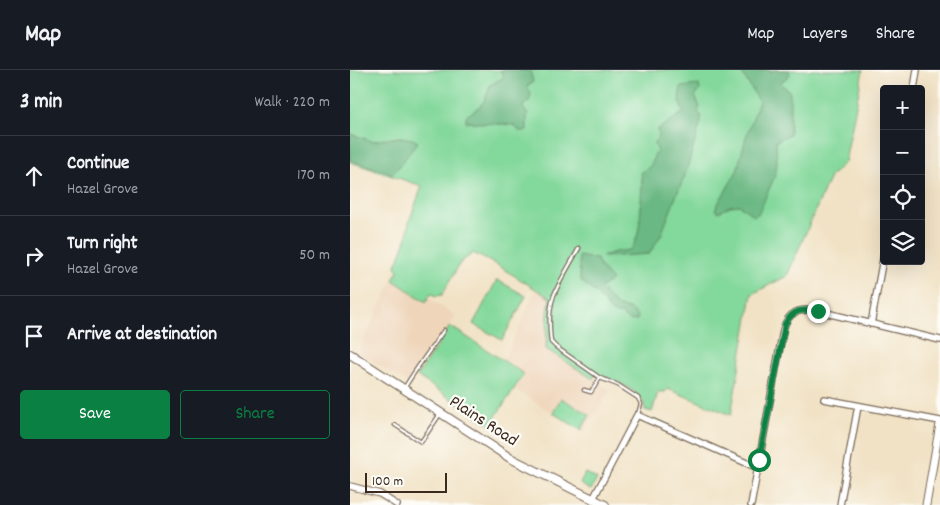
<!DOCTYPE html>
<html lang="en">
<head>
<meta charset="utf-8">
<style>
  :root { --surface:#171b24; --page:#20242c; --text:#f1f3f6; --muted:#9ea1a6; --line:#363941; --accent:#0b8043 }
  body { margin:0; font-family:Dekko,sans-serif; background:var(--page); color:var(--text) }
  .controls { position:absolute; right:15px; top:15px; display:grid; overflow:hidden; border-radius:5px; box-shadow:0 5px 20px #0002 }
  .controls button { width:45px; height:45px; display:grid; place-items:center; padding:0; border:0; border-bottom:1px solid var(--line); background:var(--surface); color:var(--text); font:25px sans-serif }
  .scale { position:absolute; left:15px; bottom:12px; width:82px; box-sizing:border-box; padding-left:5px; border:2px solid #3b2a1e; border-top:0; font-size:14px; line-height:18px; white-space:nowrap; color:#3b2a1e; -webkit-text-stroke:4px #fdfcf7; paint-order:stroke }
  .stop { position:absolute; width:15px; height:15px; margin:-11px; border:4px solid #0b8043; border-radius:50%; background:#fff }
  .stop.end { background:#0b8043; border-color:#fff; box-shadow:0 1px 5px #0008 }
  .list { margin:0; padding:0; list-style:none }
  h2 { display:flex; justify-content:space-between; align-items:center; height:65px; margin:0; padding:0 20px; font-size:21px }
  h2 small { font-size:16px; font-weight:400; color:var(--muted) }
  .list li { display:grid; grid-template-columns:32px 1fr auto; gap:15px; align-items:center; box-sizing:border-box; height:80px; padding:0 20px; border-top:1px solid var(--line) }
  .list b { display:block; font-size:19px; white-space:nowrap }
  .list p { margin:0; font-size:16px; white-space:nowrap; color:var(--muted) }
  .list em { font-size:16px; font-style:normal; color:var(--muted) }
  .actions { display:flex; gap:10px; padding:15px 20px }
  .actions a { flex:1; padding:11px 0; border:1px solid var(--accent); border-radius:5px; text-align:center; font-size:18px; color:var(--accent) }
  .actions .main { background:var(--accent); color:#fff }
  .icon { flex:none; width:28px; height:28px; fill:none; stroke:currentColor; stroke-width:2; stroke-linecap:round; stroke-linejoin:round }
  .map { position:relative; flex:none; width:590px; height:435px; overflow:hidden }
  header { display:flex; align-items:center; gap:30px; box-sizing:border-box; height:70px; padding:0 25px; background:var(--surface); border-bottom:1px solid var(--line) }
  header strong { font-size:24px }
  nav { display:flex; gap:28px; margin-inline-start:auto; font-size:18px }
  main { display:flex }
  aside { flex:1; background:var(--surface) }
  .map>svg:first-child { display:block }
</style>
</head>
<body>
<header>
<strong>Map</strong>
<nav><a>Map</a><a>Layers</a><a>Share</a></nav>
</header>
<main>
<aside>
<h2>3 min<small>Walk · 220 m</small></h2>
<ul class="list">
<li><svg class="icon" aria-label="ahead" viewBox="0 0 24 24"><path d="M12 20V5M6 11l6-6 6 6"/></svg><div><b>Continue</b><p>Hazel Grove</p></div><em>170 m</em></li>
<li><svg class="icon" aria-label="right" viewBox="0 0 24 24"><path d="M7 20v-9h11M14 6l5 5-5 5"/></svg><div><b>Turn right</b><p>Hazel Grove</p></div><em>50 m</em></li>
<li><svg class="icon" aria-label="arrive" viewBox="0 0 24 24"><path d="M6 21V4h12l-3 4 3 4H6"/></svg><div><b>Arrive at destination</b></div></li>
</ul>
<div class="actions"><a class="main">Save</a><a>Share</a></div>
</aside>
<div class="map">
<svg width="590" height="435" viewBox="0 0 590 435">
  <rect width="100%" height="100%" fill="#fdfcf7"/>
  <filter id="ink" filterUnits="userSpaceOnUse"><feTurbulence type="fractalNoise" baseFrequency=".02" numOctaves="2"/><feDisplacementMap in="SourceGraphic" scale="10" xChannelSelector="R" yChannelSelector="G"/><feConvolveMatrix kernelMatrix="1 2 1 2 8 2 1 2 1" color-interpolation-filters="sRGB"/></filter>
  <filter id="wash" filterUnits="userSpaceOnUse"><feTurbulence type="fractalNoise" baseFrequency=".0096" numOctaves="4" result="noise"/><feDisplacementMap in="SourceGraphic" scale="20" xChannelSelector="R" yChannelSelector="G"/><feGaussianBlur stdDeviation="1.12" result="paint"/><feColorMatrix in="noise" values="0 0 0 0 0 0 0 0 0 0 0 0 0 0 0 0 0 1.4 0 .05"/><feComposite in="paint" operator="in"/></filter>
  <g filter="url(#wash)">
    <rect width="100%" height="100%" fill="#f1e2c5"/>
    <path fill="#efd6bb" d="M43,210L75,232L78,228L106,246L60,315L8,282Z
      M186,218L201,228L198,242L196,279L260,320L233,362L166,320L176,304L154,289L172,251Z"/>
    <path fill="#83d89b" stroke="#5f815c" d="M0,0H513L495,92L480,107L437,206L402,224L381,345L318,319L315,322H308L302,342L295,340C294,319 262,311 246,303L243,309L196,279L198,242L200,228L147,195L123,183L110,193L92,225L86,226L81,223L76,232L43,210L48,201L46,196L57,167L59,152L72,116L0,92Z
      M147,210L176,226L152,270L123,254Z
      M100,256L174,304L140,355L67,306Z
      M211,328L240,345L231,360L203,343Z
      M235,403L247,409L241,420L230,414Z"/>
    <path fill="#6ab883" stroke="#527150" d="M150,0H180L183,12L177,16L181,24L179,32L174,34L173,38L177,43V61H169L164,55L116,52V46C133,35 134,34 140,15L154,7Z
      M390,0H418L420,3L423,0H439L440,5L430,13L440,22V64L426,71L427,95L424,108L410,140L408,144L404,146L389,135L380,136L369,142L365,139L387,101L396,67L409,31Z
      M349,15L350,20L345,26L350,37L348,42L351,45V52L334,108L327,124L311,165L299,184L253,187L252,186L265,182L280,180C290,168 290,150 291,134C291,123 293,113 291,102C301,97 301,96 304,86C307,79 306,87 307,78L304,75V72L307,70L309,64L307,60L334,42C328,34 329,27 331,17Z
      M0,64L22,71L50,67L62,69L68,72L43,104L0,90Z
      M229,186L247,189L251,198L262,210L250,218L268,237C274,236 285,241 288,247L287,250L279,251L271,244H266L261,241L247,224L232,212L230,208Z"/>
  </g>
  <g filter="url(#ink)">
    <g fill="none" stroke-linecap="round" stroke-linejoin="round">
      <defs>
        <path id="service" d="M229,178C221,193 211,208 204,225C199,239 199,257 201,272L206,277L250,308L268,315L288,328L291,334L288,344
          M55,317C67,297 81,279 94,260
          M234,320L241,322L250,308
          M45,355L71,372L90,344"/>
        <path id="minor" d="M564,19L567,0
          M521,254L534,183
          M474,329L590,351
          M0,416L30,424L47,435
          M243,429L287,345L408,398
          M401,435L433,260C438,241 450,238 468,241L590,270
          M490,435L508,336"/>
        <path id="tertiary" d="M576,435L590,354"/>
        <path id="secondary" d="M0,284L160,388L255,435"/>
      </defs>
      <use href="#service" stroke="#7b6a58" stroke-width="5"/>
      <use href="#minor" stroke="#7b6a58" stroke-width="8"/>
      <use href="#tertiary" stroke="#7b6a58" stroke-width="9"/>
      <use href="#secondary" stroke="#7b6a58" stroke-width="10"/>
      <use href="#service" stroke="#fff" stroke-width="2.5"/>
      <use href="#minor" stroke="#fff" stroke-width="5.5"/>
      <use href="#tertiary" stroke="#fff" stroke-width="7"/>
      <use href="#secondary" stroke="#fff" stroke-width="8"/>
    </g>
  </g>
  <g fill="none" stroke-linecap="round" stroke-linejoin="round" filter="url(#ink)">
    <path stroke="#0b8043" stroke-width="6" d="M409,390L435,254C443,239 453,239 468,241"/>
  </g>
  <g text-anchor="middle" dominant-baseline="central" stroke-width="4.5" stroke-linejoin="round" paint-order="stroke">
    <g font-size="18" fill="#3b2a1e" stroke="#fdfcf7">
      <text transform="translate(133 352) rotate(33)">Plains Road</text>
    </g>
  </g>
</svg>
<div class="controls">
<button>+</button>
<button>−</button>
<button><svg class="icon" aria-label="locate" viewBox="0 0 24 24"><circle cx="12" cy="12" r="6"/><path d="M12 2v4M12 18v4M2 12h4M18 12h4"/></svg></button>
<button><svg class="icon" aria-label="layers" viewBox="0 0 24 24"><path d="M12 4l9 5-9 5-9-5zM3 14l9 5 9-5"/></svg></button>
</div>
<div class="scale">100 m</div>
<div class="stop" style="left:409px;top:390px"></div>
<div class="stop end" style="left:468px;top:241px"></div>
</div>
</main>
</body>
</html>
